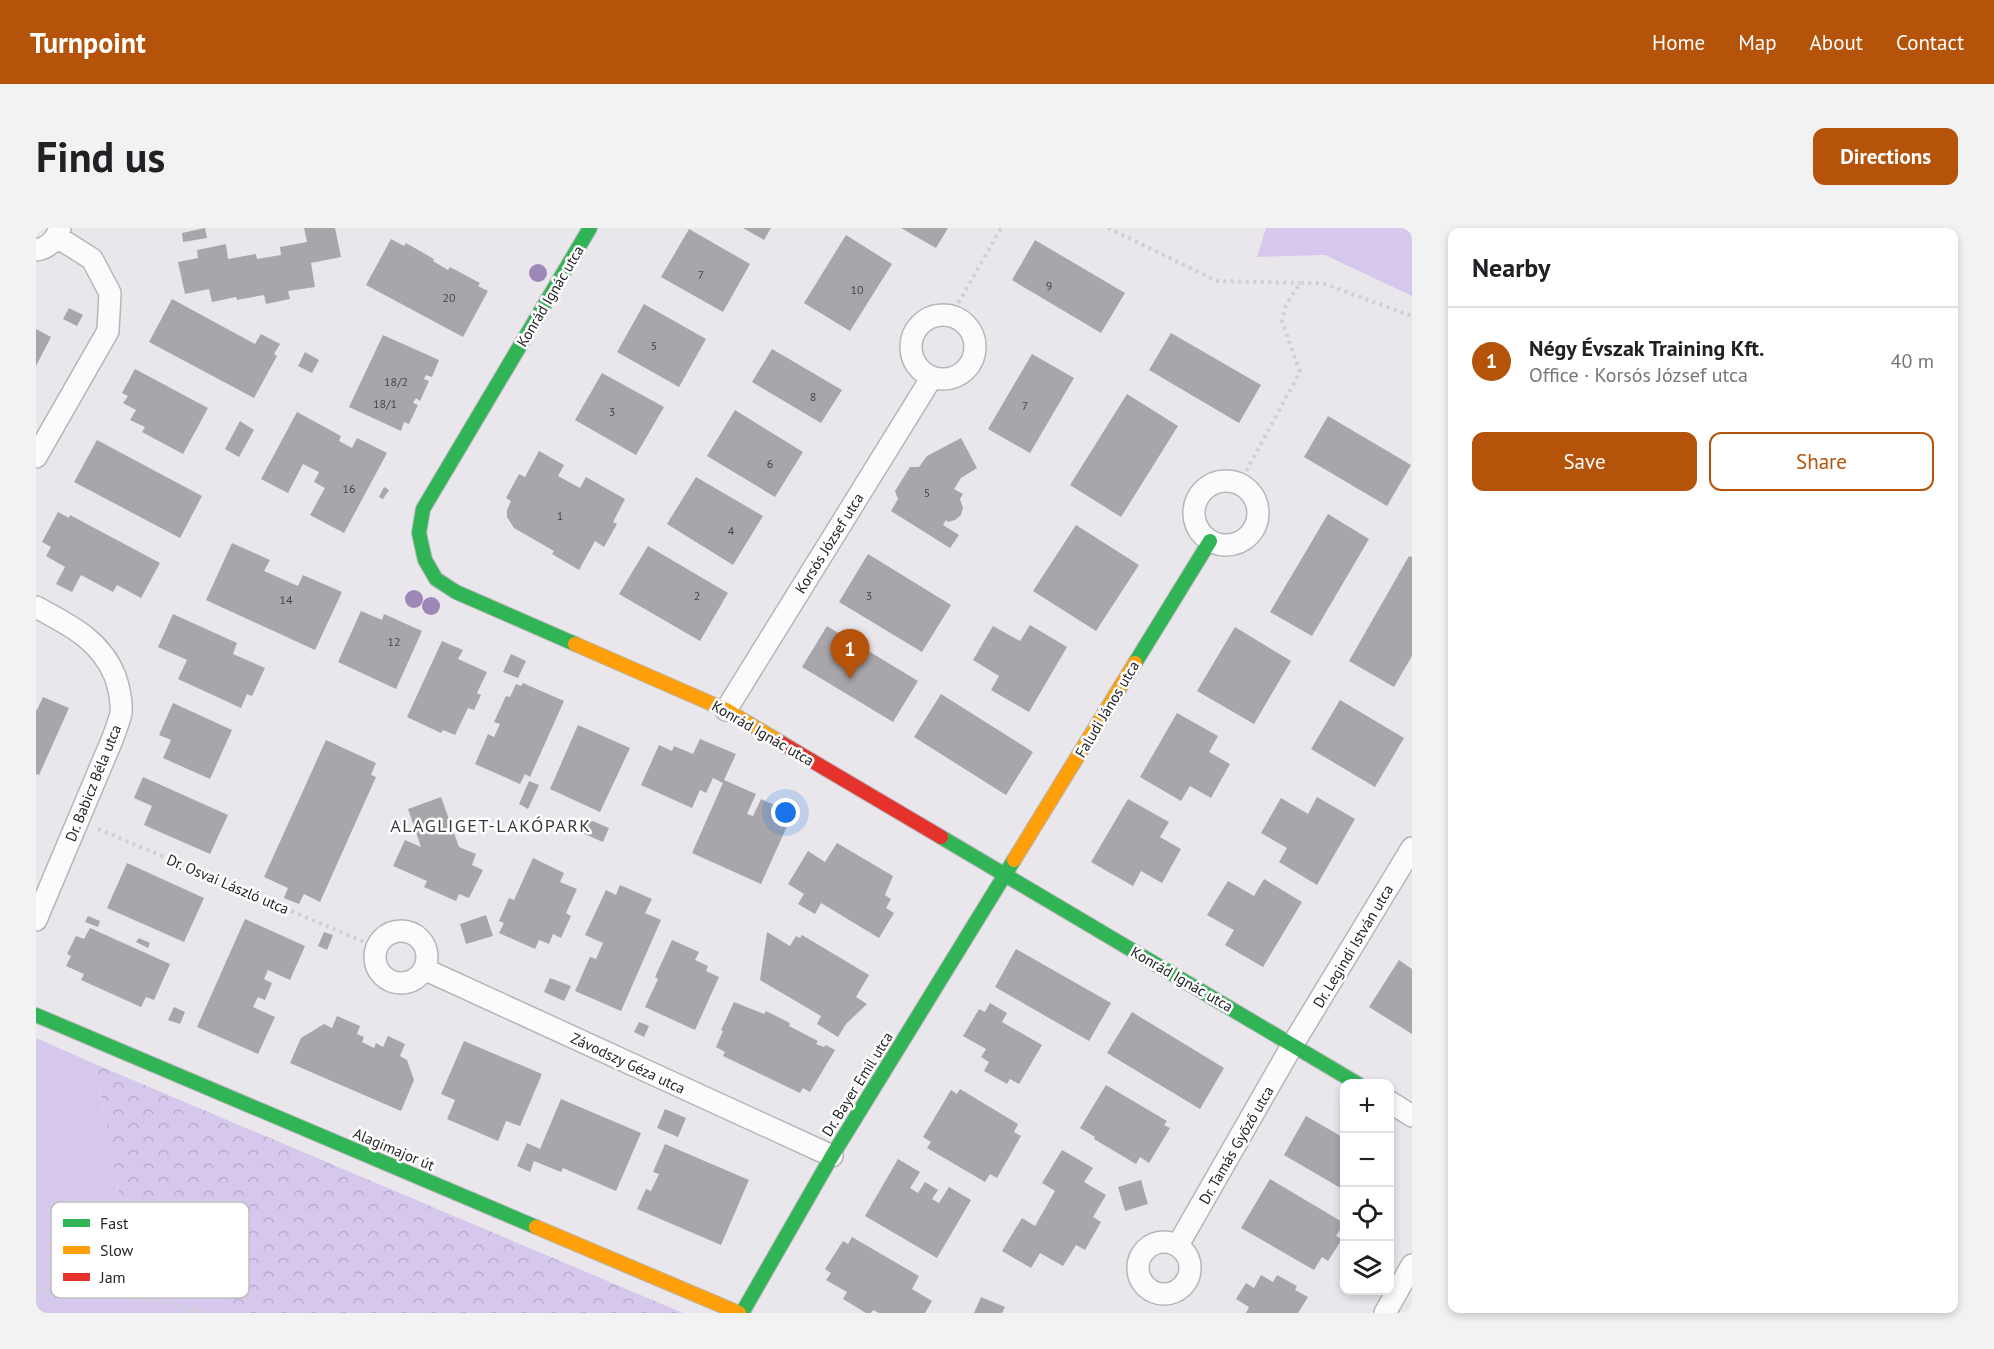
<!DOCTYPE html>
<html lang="en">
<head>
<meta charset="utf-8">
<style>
  :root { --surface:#fff; --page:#f2f2f2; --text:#202124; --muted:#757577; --line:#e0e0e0; --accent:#b45309 }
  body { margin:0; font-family:"PT Sans",sans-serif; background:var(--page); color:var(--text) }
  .controls { position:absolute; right:18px; bottom:18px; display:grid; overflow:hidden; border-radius:12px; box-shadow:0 3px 9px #0003 }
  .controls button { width:54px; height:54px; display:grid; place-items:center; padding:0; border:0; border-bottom:2px solid var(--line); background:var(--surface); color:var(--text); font:30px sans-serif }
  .you { position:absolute; left:750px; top:585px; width:21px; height:21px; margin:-15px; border:4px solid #fff; border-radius:50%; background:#1a73e8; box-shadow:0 0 0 9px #1a73e833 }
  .badge { display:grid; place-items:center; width:39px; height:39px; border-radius:50%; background:var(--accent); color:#fff; font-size:20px; font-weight:700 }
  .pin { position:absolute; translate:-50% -50px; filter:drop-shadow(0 2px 3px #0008) }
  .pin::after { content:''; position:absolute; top:32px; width:21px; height:18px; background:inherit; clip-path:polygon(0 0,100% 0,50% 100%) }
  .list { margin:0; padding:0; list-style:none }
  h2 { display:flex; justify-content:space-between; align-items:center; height:78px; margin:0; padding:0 24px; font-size:26px }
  h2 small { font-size:20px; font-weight:400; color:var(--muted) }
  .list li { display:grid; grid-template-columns:39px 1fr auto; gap:18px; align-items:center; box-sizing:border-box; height:108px; padding:0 24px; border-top:2px solid var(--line) }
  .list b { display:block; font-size:22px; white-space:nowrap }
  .list p { margin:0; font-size:20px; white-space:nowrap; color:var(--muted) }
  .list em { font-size:20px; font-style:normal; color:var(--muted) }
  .actions { display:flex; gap:12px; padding:18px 24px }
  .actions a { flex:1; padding:14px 0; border:2px solid var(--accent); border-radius:12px; text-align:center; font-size:21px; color:var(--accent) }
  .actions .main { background:var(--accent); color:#fff }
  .icon { flex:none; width:33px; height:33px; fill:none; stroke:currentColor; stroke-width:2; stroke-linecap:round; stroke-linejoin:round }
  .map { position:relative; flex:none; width:1376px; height:1085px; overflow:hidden; border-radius:12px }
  header { display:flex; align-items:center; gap:36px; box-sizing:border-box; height:84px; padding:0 30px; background:var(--accent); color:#fff }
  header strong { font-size:28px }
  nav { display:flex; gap:33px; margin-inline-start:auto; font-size:21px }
  .intro { display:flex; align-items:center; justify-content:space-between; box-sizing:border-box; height:144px; padding:0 36px }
  h1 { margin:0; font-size:42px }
  .button { padding:15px 27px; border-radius:12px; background:var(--accent); color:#fff; font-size:21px; font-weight:700 }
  main { display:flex; gap:36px; padding:0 36px }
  aside { flex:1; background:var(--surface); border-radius:12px; box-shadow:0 3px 9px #0003 }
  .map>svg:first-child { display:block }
</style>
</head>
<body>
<header>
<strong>Turnpoint</strong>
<nav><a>Home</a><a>Map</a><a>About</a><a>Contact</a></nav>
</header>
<div class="intro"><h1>Find us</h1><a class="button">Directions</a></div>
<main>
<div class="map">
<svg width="1376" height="1085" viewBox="0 0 1376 1085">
  <defs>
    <pattern id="forest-crowns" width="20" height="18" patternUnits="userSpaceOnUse" patternTransform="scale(1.5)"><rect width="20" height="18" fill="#d6c8ed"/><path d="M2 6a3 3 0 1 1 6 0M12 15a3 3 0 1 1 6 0" fill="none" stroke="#b8accb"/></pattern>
  </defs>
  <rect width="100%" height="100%" fill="#e9e7ec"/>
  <path fill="#d6c8ed" d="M1230,0H1376V68L1289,27L1221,29Z
    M0,810L59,836L97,1041L213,1085H0Z"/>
  <path fill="url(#forest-crowns)" d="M59,836L647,1085H213L97,1041Z"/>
  <path fill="#a8a6aa" d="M169,0L171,10L147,14L146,5Z
    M268,0H299L305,29L275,35L279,59L252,63L254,71L230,76L228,67L201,72L200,69L176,74L173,61L149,66L142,34L162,30L161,22L190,16L192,31L220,26L221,31L245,27L244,19L271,14Z
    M707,0H735L728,12Z
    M865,0H912L900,20Z
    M653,1L714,36L687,84L625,49Z
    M810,7L856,36L814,103L768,75Z
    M355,11L368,18L370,15L398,31L397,33L412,42L414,39L444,55L442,58L452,63L427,109L330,57Z
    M999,12L1089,65L1065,105L976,52Z
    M136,71L219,116L225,106L244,116L238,126L241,128L218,170L113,114Z
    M608,76L670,111L643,159L581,124Z
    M33,80L47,87L41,98L27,91Z
    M0,101L15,109L0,138Z
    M1135,105L1225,157L1203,195L1113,142Z
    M347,107L403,132L396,149L390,147L388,151L393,153L384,173L380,170L377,175L382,177L373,196L368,194L365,203L313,179Z
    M736,121L806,162L785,195L716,154Z
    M269,124L283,132L276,145L262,138Z
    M996,126L1038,150L994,225L952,201Z
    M99,141L172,180L147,226L106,204L109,199L94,192L100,182L87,175L92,168L86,165Z
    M566,145L628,179L600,227L539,192Z
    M1091,166L1142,198L1085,289L1034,257Z
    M699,182L767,224L739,269L671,228Z
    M261,184L305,208L303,213L316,220L321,210L351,225L308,305L274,287L289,260L278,254L283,244L267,236L252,265L225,251Z
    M1292,188L1375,237L1351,278L1268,229Z
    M204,193L218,202L203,229L189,221Z
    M925,210L941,240L925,250L918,261L927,266L924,271L927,280L925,287L919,292L912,294L910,292L907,297L923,307L914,320L855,283L862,271L859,263L874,239H883L891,228Z
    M61,212L166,268L144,310L38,254Z
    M503,223L528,237L522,248L544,260L550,249L589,271L577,294L581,296L568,319L559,313L543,342L516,326L518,323L478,300L471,289V282L475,273L470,270L483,246L489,249Z
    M660,249L727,288L697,337L631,296Z
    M348,259L353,262L347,271L343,269Z
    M22,284L33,290L34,287L124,335L105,370L81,357L77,364L45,347L36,364L20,356L29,339L10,328L15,319L6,314Z
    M1292,286L1333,311L1276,408L1234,384Z
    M1040,297L1103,337L1060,403L997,363Z
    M196,315L234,332L228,343L262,358L267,347L306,364L279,422L170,372Z
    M612,318L692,365L664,413L583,366Z
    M832,326L915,377L886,424L803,374Z
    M1373,328L1376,329V428L1358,459L1313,433Z
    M325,383L346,392L348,386L386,403L360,461L302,434Z
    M137,386L201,415L197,426L229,440L216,468L211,466L205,480L142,451L151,432L122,419Z
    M994,397L1031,419L993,484L955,462L963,448L937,432L957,398L984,413Z
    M791,398L882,453L857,494L766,439Z
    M1199,399L1255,433L1218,496L1161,463Z
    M406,413L427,422L422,431L451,444L441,465L445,467L438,482L432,480L419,507L407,502L405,505L371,489Z
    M475,426L490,433L482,450L467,444Z
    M487,455L528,473L494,549L489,546L484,556L439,536L452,506L458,509L464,496L458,494L470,468L474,469L480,456L485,458Z
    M905,466L997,524L970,567L878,509Z
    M7,469L33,480L3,547L0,546V481L1,482Z
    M1304,472L1368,510L1339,559L1275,521Z
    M137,475L196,502L174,551L127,530L135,512L123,507Z
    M1141,485L1182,508L1173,524L1194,536L1175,570L1154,558L1145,573L1104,549Z
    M542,497L594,520L564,584L514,561Z
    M664,511L700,526L688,552L720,566L711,586L717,588L725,571L757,585L725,656L656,625L687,555L677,550L670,565L664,562L656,580L605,557L623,517L636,523L638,518L657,526Z
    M290,512L340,535L335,547L340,549L284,674L268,666L263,676L248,670L252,660L228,649Z
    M107,549L192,587L174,626L108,597L116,578L98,570Z
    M493,553L503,557L492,581L483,576Z
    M405,569L423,619L440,626L436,637L447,642L433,670L423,666L420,673L388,659L391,653L357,638L369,612L385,619L372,581Z
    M1281,569L1319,591L1281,657L1243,634L1251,620L1225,605L1245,570L1272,586Z
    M1092,571L1133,594L1124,609L1145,621L1126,655L1105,643L1097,658L1055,634Z
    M552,591L573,600L567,614L546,605Z
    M801,615L857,648L849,667L855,671L850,680L858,685L843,710L785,675L779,686L762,676L768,666L752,656L772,623L789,634Z
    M497,630L528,645L524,654L541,661L530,685L535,688L525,710L517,706L513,716L503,712L499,721L463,705L468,695L463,693L473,670L478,672Z
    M91,635L168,670L148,714L71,680Z
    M1228,651L1266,674L1227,739L1189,717L1198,702L1171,687L1192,653L1218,668Z
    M584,657L616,671L609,685L625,692L585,783L539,763L554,729L560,731L567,715L549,707L570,662L580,667Z
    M450,687L457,708L430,716L424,696Z
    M52,688L64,693L62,699L49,694Z
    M209,691L269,718L254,752L232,742L228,751L236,755L229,772L222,769L217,779L239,789L222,826L161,799Z
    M54,700L134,736L118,772L110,769L105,779L45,752L48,746L30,738L35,728L31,726L40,708L48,711Z
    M288,704L297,707L291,722L282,718Z
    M731,704L754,718L760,708L764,710L766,707L833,747L820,769L831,776L810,796L802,809L781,796L785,788L724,752Z
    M103,710L114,715L112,720L100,714Z
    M636,712L663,724L659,732L672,738L670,743L683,749L659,802L609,779L622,751L619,749Z
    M980,721L1075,775L1053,813L959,759Z
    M1363,732L1376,741V806L1333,779Z
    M514,750L535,758L528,773L508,764Z
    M698,774L728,786L730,783L754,795L753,798L782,813L780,816L788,819L790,817L799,822L774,864L767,860L764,865L687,828L689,824L680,819L687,803L685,802Z
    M954,775L971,785L966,794L1006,817L983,856L974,851L971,856L948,843L953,834L945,829L950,821L927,808L943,781L949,784Z
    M138,779L149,784L144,796L132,792Z
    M1096,784L1188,840L1164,881L1071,825Z
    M301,788L324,798L321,806L328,809L326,814L338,820L340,815L347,819L352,808L369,816L364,828L371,832L378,852L365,883L254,835L265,810L288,796L296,800Z
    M603,794L613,798L608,809L598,804Z
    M428,813L506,846L484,898L470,893L462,913L411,891L419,872L405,866Z
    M1070,857L1131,893L1128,897L1134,900L1113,935L1104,929L1100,936L1058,911L1059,909L1044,900Z
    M924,861L982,896L978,904L985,908L961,950L954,946L949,954L891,920L895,914L887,909L915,862L921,866Z
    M525,871L605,905L580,963L527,940L525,944L498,933L494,944L481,938L491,915L504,921Z
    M629,881L650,890L642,909L621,900Z
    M1270,888L1308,910V962L1248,927Z
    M629,916L713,952L685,1017L601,981L610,961L615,963L623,946L617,944Z
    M1026,922L1057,940L1048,954L1070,967L1057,989L1065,994L1049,1022L1040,1017L1027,1038L1004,1025L995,1040L966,1023L986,990L999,998L1019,963L1006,955Z
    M862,931L884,944L874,960L882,965L889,954L902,962L896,971L903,975L913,959L935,972L901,1030L829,988Z
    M1234,951L1308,995L1300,1008L1306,1011L1292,1033L1286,1029L1278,1042L1205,1000Z
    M1105,952L1112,976L1089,983L1082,959Z
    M816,1009L883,1048L876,1061L896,1073L889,1085H843L837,1082L835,1085H830L807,1071L811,1064L790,1052L795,1045L789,1041L807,1013L812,1016Z
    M1225,1047L1237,1054L1241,1047L1261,1058L1259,1062L1272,1069L1262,1085H1210L1213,1079L1200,1071L1210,1055L1218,1060Z
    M945,1069L969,1079L966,1085H938Z"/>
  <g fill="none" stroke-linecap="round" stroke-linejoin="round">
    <defs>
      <path id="street" d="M0,22C13,20 20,12 24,0
        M875 119a32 32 0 1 1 64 0a32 32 0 1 1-64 0Z
        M0,229L72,103L74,65L56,31L21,9
        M1158 285a32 32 0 1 1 64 0a32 32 0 1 1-64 0Z
        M0,379C33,397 64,411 79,448C83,460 86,473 85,485C83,494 79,504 76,512L0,692
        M690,482L896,149
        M339 729a26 26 0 1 1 52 0a26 26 0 1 1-52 0Z
        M388,741L796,928
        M1354,874L1376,888
        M1102 1040a26 26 0 1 1 52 0a26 26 0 1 1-52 0Z
        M1142,1017L1257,816L1376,620
        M1349,1085L1376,1037"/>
      <path id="fast" d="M539,416L420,364L400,351L389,332L383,305L387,281L554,0
        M1099,435L1174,313
        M905,609L1322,856
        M0,787L500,999
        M706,1085L796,928L978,632"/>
      <path id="slow" d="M539,416L690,482L744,514
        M978,632L1099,435
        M500,999L703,1085"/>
      <path id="jam" d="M744,514L905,609"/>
    </defs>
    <use href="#street" stroke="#b6b5b8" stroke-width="24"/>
    <use href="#fast" stroke="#b6b5b8" stroke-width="16"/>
    <use href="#slow" stroke="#b6b5b8" stroke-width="16"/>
    <use href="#jam" stroke="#b6b5b8" stroke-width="16"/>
    <path stroke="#d0d0d1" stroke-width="4" stroke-dasharray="3 4.5" stroke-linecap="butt" d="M1072,0L1181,53L1264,55
      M915,88L965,0
      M1203,256L1264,144L1246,93L1250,77L1264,55H1286L1376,88
      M62,601L340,719
      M0,1061L53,1064L126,1073L165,1085"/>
    <use href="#street" stroke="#fcfbfc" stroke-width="21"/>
    <use href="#fast" stroke="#30b455" stroke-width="14"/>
    <use href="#slow" stroke="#ff9f0a" stroke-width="14"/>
    <use href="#jam" stroke="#e5322d" stroke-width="14"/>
  </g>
  <g fill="#9d87b6">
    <circle cx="502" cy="45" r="9"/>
    <circle cx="378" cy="371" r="9"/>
    <circle cx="395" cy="378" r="9"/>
  </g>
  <g text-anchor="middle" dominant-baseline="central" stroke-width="5" stroke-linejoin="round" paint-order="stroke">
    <g font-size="12" fill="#464548">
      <text x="665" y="46">7</text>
      <text x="1013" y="57">9</text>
      <text x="821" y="61">10</text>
      <text x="413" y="69">20</text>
      <text x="618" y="117">5</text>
      <text x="360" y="153">18/2</text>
      <text x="777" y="168">8</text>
      <text x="349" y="175">18/1</text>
      <text x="989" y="177">7</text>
      <text x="576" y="183">3</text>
      <text x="734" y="235">6</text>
      <text x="313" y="260">16</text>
      <text x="891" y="264">5</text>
      <text x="524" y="287">1</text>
      <text x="695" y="302">4</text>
      <text x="661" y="367">2</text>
      <text x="833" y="367">3</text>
      <text x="250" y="371">14</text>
      <text x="358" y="413">12</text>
    </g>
    <g font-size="15" fill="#262528" stroke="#fff">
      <text transform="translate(514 68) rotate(-59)">Konrád Ignác utca</text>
      <text transform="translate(793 315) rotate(-58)">Korsós József utca</text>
      <text transform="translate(1071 481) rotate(-59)">Faludi János utca</text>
      <text transform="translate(727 505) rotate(30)">Konrád Ignác utca</text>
      <text transform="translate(57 555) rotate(-68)">Dr. Babicz Béla utca</text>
      <text transform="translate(192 656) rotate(23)">Dr. Osvai László utca</text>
      <text transform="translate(1317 718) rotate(-59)">Dr. Legindi István utca</text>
      <text transform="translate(1146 751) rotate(30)">Konrád Ignác utca</text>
      <text transform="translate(592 835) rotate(25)">Závodszy Géza utca</text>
      <text transform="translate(821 856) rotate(-58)">Dr. Bayer Emil utca</text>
      <text transform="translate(1200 917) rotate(-60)">Dr. Tamás Győző utca</text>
      <text transform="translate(358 921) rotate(23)">Alagimajor út</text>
    </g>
    <g font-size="18" letter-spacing="1.5" fill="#3b383f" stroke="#fff">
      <text x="455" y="597">ALAGLIGET-LAKÓPARK</text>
    </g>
  </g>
  <rect x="15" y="974" width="198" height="96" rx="9" fill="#fff" stroke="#bebebe" stroke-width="1.5"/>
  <rect x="27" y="991" width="27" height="8" fill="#30b455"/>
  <rect x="27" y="1018" width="27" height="8" fill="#ff9f0a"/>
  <rect x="27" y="1045" width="27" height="8" fill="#e5322d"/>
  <g font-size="16" fill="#262528">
    <text x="64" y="1001">Fast</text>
    <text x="64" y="1028">Slow</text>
    <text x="64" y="1055">Jam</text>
  </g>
</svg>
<div class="controls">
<button>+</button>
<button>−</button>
<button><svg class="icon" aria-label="locate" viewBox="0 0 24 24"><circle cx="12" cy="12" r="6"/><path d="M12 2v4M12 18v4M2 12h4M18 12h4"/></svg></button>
<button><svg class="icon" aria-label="layers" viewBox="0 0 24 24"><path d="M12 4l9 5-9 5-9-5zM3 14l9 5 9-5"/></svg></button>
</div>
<div class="you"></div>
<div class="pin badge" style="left:814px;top:451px">1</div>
</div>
<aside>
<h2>Nearby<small></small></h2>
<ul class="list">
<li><span class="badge">1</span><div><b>Négy Évszak Training Kft.</b><p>Office · Korsós József utca</p></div><em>40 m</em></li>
</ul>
<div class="actions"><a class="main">Save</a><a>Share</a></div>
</aside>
</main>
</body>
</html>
